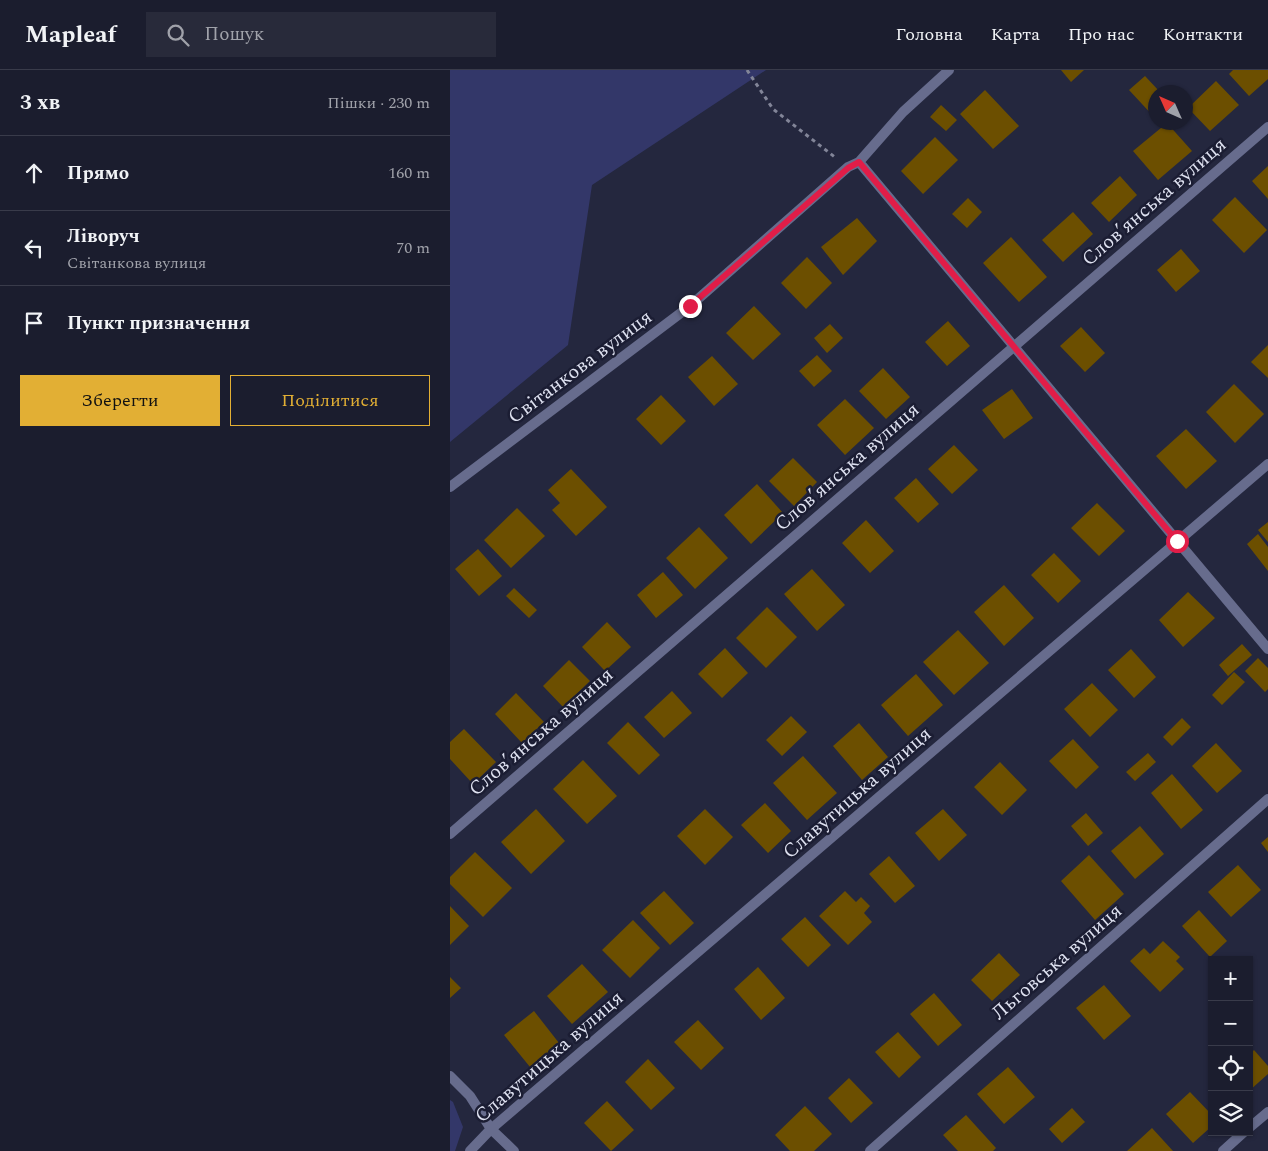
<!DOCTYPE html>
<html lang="uk">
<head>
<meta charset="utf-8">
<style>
  :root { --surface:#1b1d2e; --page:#282a3a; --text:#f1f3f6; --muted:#a0a2aa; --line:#393b4a; --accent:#e2af34 }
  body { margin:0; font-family:Spectral,serif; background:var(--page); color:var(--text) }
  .controls { position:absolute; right:15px; bottom:15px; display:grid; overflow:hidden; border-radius:0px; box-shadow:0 1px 4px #0004 }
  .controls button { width:45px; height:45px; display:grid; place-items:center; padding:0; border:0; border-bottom:1px solid var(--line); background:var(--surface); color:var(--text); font:25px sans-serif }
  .compass { position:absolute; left:698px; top:15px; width:45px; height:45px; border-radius:50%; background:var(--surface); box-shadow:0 1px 4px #0004; rotate:315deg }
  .stop { position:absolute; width:15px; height:15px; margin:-11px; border:4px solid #e11d48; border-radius:50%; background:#fff }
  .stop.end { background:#e11d48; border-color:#fff; box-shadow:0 1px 5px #0008 }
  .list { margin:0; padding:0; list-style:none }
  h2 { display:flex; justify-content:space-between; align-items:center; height:65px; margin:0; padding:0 20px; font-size:21px }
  h2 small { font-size:16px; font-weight:400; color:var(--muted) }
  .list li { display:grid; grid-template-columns:32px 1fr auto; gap:15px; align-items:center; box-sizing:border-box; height:75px; padding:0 20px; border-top:1px solid var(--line) }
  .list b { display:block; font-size:19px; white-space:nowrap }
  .list p { margin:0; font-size:16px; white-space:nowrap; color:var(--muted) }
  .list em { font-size:16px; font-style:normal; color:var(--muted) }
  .actions { display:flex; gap:10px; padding:15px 20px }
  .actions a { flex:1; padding:11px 0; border:1px solid var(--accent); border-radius:0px; text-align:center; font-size:18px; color:var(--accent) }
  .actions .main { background:var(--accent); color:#111 }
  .icon { flex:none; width:28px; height:28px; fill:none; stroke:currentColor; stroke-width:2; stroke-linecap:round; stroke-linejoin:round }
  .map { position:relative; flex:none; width:818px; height:1081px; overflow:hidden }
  header { display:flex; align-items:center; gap:30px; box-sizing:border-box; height:70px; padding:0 25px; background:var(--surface); border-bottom:1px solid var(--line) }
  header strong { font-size:24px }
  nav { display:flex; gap:28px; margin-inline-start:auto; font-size:18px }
  .search { width:350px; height:45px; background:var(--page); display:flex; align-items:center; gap:12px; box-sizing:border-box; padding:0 18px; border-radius:0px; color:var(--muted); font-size:19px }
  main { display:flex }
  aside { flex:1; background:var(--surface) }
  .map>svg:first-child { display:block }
</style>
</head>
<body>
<header>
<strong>Mapleaf</strong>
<div class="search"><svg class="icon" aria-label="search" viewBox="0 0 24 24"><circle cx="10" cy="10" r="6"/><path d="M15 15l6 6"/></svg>Пошук</div>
<nav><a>Головна</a><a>Карта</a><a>Про нас</a><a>Контакти</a></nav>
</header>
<main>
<aside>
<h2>3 хв<small>Пішки · 230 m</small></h2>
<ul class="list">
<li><svg class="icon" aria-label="ahead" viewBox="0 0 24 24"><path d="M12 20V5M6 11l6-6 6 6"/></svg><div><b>Прямо</b></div><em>160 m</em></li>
<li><svg class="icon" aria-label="left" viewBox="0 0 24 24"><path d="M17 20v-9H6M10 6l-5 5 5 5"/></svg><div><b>Ліворуч</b><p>Світанкова вулиця</p></div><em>70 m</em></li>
<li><svg class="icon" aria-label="arrive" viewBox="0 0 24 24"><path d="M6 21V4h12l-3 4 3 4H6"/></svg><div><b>Пункт призначення</b></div></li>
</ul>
<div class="actions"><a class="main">Зберегти</a><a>Поділитися</a></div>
</aside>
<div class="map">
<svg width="818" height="1081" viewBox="0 0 818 1081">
  <rect width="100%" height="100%" fill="#24273e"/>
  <path fill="#333769" d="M0,0H316L142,115L118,275L0,372Z
    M0,1030L3,1032L13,1057L5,1081H0Z"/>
  <path fill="#6c4f00" d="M611,0H634L621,12Z
    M783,0H818V9L799,26L779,4Z
    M695,6L710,22H706L705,48L679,20Z
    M766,11L789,35L760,61L738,38Z
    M535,20L569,56L543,79L510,44Z
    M491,35L507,50L496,61L480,47Z
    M717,53L742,81L708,110L683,81Z
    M485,67L508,90L473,124L451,101Z
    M818,96V129L802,111Z
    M670,106L687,125L659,152L641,133Z
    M785,127L817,160L794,183L762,150Z
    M518,128L532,142L517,158L502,144Z
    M623,142L643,164L613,192L592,170Z
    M407,148L427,171L393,205L371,177Z
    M561,167L597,207L569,232L533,193Z
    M731,179L750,201L726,222L707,200Z
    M357,187L382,213L356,239L331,213Z
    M304,236L331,264L303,290L276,263Z
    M498,251L520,276L497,296L475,272Z
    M380,254L393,268L377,283L364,268Z
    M631,257L655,283L635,302L610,276Z
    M818,275V308L801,292Z
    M367,285L382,301L364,317L349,301Z
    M262,286L288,314L264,336L238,307Z
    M433,298L460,327L436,349L409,321Z
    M784,314L814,344L785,373L756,342Z
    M562,319L583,348L554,369L532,340Z
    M211,325L236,351L211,375L186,349Z
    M395,329L424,358L395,385L367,355Z
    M736,359L767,391L736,419L706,386Z
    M504,375L528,400L502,424L478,399Z
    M343,388L367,412L344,436L319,411Z
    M121,399L157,437L126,466L102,440L110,433L98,420Z
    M466,408L489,434L468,453L444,428Z
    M307,414L333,443L301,474L274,445Z
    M647,433L675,461L649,486L621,458Z
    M67,438L95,466L61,498L34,470Z
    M416,450L444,481L420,503L392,473Z
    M818,452V472L808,460Z
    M249,457L278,488L245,519L216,488Z
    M808,464L818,477V501L797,474Z
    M28,479L52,506L29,526L5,499Z
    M604,483L631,511L608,533L581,505Z
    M362,499L395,535L367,561L334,524Z
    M213,502L233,525L206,548L187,525Z
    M554,515L584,548L554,576L524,542Z
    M64,518L87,540L79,548L56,526Z
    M738,522L765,548L733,577L709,550Z
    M317,537L347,567L316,598L286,568Z
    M157,552L181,577L155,601L132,577Z
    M508,560L539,593L504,625L473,592Z
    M792,574L802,585L778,606L769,595Z
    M275,578L298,603L272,628L248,604Z
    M681,579L706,607L684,628L658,600Z
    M808,588L818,598V619L815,622L795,601Z
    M119,590L140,611L113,637L93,616Z
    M784,602L795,612L772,635L762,625Z
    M466,604L493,635L458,666L431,635Z
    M642,613L668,640L640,667L614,639Z
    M222,621L242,643L214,668L194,647Z
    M66,623L94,652L72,673L45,644Z
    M341,646L357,662L332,686L316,670Z
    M732,648L741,657L722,676L713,667Z
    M178,652L210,685L189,705L157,673Z
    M409,653L438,687L412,710L383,676Z
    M14,659L46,692L23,714L0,689V672Z
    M623,669L649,697L626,719L599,691Z
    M766,673L792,701L767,723L742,696Z
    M698,683L706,692L685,711L676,702Z
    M353,686L387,723L357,750L323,713Z
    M133,690L167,726L137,754L103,719Z
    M550,692L577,720L552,745L524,717Z
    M722,704L753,740L731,759L701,723Z
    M315,733L341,761L318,783L291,755Z
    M86,739L115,771L81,804L51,772Z
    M255,739L283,767L255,795L227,766Z
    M493,739L517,765L489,791L465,763Z
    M636,743L653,763L638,776L621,756Z
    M690,756L714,784L685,809L661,781Z
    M818,767V782L811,773Z
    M25,782L62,818L33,847L0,814V807Z
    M639,785L674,824L645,850L611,811Z
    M439,786L465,816L445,833L419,804Z
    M788,795L811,820L781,847L758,822Z
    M214,821L244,853L220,875L190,843Z
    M395,821L406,832L411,827L420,836L414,843L422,852L398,875L369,846Z
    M0,836L19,856L0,875Z
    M749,840L777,871L760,887L732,856Z
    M355,847L381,875L358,897L331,869Z
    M183,850L210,878L180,908L152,880Z
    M713,871L730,887L726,891L734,899L710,922L680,891L694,878L700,884Z
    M549,883L570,905L542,931L521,910Z
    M132,894L158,922L122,954L97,926Z
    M308,897L335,928L311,950L284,919Z
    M0,907L11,918L0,928Z
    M654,915L681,946L654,970L626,938Z
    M484,923L512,955L488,976L460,944Z
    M84,941L109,973L80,997L54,965Z
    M248,950L274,978L251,1000L224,972Z
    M448,962L471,987L449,1008L425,982Z
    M804,980L818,996V1004L799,1021V985Z
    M198,989L225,1018L201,1040L175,1012Z
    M558,997L585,1027L554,1054L527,1024Z
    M399,1008L423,1033L401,1053L378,1028Z
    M740,1022L762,1045V1056L743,1073L716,1044Z
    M157,1031L184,1060L161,1081L134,1053Z
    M355,1036L382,1064L364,1081H340L325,1065Z
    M622,1038L635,1052L612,1073L599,1059Z
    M516,1045L546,1078L543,1081H508L493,1065Z
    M702,1058L723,1081H677Z"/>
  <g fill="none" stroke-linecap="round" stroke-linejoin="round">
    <path stroke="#828598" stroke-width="3" stroke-dasharray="4 4" stroke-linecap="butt" d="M297,0L323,39L386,88"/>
    <path stroke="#676c8d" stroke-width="10" d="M409,92L818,579
      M0,417L240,236L398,97L409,92L453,42L499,0
      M0,764L818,57
      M0,1006L20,1026L41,1059L64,1081
      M799,1058L818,1042
      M20,1081L41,1059L818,394
      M420,1081L818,729
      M773,1081L794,1062"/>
  </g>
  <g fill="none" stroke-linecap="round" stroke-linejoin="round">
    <path stroke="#e11d48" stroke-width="6" d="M240,236L398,98L409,92L727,471"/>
  </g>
  <g text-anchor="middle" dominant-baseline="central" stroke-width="5" stroke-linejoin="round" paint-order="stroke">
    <g font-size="20" fill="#dee1f0" stroke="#1b1d33">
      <text transform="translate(704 132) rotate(-41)">Словʼянська вулиця</text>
      <text transform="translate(130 297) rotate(-37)">Світанкова вулиця</text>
      <text transform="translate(397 397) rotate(-41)">Словʼянська вулиця</text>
      <text transform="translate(91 662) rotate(-41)">Словʼянська вулиця</text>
      <text transform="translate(407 723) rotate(-41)">Славутицька вулиця</text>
      <text transform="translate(607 892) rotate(-41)">Льговська вулиця</text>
      <text transform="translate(99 987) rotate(-41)">Славутицька вулиця</text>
    </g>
  </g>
</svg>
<div class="controls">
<button>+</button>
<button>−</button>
<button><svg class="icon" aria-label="locate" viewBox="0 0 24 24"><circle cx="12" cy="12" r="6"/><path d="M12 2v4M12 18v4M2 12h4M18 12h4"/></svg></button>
<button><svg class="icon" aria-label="layers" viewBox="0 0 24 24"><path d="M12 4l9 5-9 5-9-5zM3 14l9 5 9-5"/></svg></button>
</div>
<svg class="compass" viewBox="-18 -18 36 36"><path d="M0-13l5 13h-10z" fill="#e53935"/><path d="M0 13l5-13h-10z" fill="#a0a2aa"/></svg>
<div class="stop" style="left:727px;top:471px"></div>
<div class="stop end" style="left:240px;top:236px"></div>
</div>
</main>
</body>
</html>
